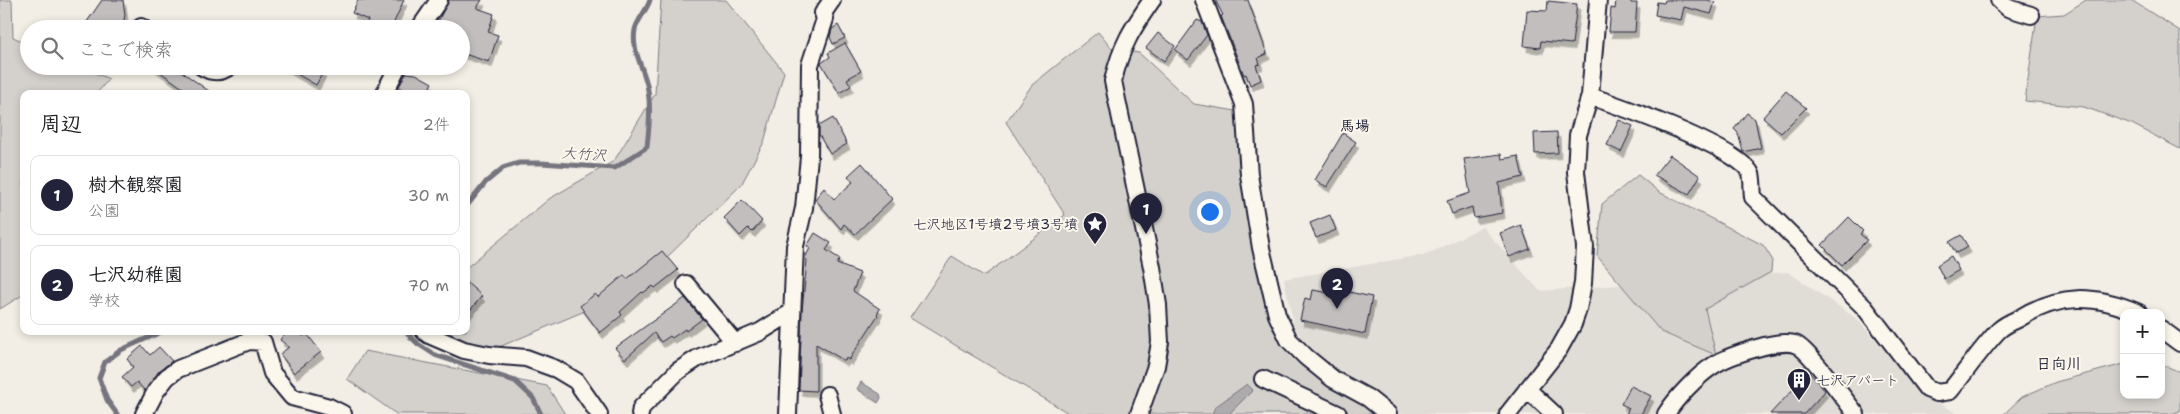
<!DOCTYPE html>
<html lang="ja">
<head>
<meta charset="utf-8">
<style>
  :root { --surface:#fff; --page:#f6f6f6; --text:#202124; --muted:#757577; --line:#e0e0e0; --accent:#22223b }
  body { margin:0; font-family:"Shantell Sans","Klee One",sans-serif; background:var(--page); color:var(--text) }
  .controls { position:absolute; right:15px; bottom:15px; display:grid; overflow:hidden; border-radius:10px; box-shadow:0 2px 8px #0003 }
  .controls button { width:45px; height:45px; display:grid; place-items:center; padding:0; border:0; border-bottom:1px solid var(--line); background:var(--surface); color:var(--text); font:25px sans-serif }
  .you { position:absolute; left:1209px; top:211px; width:18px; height:18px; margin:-12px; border:4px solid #fff; border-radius:50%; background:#1a73e8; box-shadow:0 0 0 8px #1a73e833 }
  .badge { display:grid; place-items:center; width:32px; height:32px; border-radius:50%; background:var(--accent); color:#fff; font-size:16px; font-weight:700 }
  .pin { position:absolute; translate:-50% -41px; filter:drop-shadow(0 1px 2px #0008) }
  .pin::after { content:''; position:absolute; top:26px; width:18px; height:15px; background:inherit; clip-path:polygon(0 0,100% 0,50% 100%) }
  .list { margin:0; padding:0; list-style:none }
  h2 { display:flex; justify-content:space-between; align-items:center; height:65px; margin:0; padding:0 20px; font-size:21px }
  h2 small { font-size:16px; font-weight:400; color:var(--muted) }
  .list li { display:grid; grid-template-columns:32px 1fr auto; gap:15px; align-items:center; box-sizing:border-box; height:80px; margin:0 10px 10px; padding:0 10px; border:1px solid var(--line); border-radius:10px }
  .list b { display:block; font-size:19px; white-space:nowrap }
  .list p { margin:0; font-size:16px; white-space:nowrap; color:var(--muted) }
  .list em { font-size:16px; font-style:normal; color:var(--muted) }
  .icon { flex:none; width:28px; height:28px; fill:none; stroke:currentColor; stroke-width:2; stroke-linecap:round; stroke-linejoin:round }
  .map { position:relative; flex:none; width:2180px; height:414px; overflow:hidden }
  .search { position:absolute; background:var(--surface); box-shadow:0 2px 8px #0003; left:20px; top:20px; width:450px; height:55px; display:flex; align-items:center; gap:12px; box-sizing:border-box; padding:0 18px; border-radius:28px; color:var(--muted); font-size:19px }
  .panel { position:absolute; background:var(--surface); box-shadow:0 2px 8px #0003; left:20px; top:90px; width:450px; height:245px; border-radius:10px }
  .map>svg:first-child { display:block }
</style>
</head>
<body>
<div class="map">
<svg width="2180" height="414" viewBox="0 0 2180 414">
  <defs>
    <filter id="shadow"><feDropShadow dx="3" dy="5.5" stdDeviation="0" flood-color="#0004"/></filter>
  </defs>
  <rect width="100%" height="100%" fill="#f2eee5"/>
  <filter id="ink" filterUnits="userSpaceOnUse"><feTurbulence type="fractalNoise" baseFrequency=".02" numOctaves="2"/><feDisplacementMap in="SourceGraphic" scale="10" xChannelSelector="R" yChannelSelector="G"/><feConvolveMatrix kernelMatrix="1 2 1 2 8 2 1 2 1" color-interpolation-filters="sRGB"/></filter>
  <g filter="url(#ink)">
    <path fill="#e0dcd6" d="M1482,227L1540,291L1788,272L1857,319L1923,394L1958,414H1398L1376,396L1335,374L1295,330L1284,279L1428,254Z"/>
    <path fill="#d4d1cc" stroke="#7b7a84" d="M0,0H12L13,37L29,44V66H79L109,79L96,94H24V294L0,309Z
      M661,0H726L784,72L764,142L741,185L660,264L592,308L499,347L409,340V331H466V268L549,199L614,161L655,94Z
      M2086,0H2131L2180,31V149L2132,124L2084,107L2025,101L2037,16L2064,14Z
      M1098,32L1112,49L1139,53L1194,104L1236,111L1255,254L1273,330L1303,365L1378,414H1070L910,318L952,256L984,276L1065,215L1006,122L1032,85Z
      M1638,175L1659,192L1763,245L1772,259L1771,272L1705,309L1716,355L1661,332L1597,256L1602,204Z
      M365,351L547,386L565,414H396L347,379Z
      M2124,364V395H2161V364L2180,372V411L2171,414H2004L2022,397L2056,382Z"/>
    <path fill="#aeabad" stroke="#76747f" d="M861,382L880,394L881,398L878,403L857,389Z
      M1247,384L1253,390L1229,414H1212L1215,407Z"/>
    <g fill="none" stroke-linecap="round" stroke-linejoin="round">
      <path stroke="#76747f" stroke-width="5" d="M466,207L486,182L503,168L519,163H541L615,168L647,147C649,128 651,109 648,90C645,69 631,52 635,30C636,22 647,10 650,0
        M405,331L418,344L435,355L515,381L533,398L541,414
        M117,414L107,400L99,378L105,362L121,350L163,331"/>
    </g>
    <path fill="#c2bebe" stroke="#22223b" filter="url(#shadow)" d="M102,0H123L125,15L122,29H82Z
      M358,0H404L391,29H364L368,20L352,13Z
      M449,0H482L477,8L494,14L488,32L498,35L489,62L461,53V29H434Z
      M1215,0H1248L1267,54L1258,58L1260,64L1256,65L1261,80L1250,85L1246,74L1244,75L1221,16L1223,15Z
      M1616,0H1631V3H1637L1635,32H1609L1611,8L1615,9Z
      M1665,0H1707L1715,2L1711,14L1684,7L1681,20L1655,15L1657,2L1664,3Z
      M1548,1L1577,4L1572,44L1541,41L1540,48L1524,46L1527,10L1547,11Z
      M1197,20L1202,22L1207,35L1188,60L1175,50Z
      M838,25L845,38L833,44L830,37L832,29Z
      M1158,33L1175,46L1164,61L1146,48Z
      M845,43L861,71L847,79L851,86L839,93L821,63L830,57L828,53Z
      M152,66H174L213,94H191Z
      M283,66H312L323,72L316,85Z
      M406,73L416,74L432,83L426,94H410L399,87Z
      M1786,91L1806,108L1781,133L1763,117Z
      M1747,113L1755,119L1761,148L1743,152L1738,133L1734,129Z
      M833,118L847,144L830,154L819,135V126Z
      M1619,120L1633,126L1621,152L1607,145Z
      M1557,132L1558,153L1535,154L1534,133Z
      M1343,133L1356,142L1327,187L1315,180Z
      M1501,154L1502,159L1518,156L1523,177L1499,183L1502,213L1474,218L1472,207L1452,214L1447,201L1470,193L1464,159Z
      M1670,155L1700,176L1689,194L1654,175Z
      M862,163L892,199L855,234L844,224L841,229L815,199L824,188L834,199L853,182L848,176Z
      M742,200L762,221L752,232L748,228L740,236L724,218Z
      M1330,215L1336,230L1316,238L1310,223Z
      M1849,217L1863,231L1860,234L1867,240L1842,265L1822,245Z
      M1521,225L1530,249L1509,257L1500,233Z
      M815,233L831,243L826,250L840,259L837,264L860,273L853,291L880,309L877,314L878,315L849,360L846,358L845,361L816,344V391L799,390L802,311L807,260L805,258L810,248L807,246Z
      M1961,235L1968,247L1956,253L1949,242Z
      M662,251L678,270L655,288L653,286L643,293L642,292L620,312L622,315L600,333L580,306L595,294L598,297L624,275L627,279Z
      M1951,256L1959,270L1944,279L1937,265Z
      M466,282L482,296L466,315Z
      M1331,288L1372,297L1365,334L1300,320L1305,298L1311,300L1313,290L1330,293Z
      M685,298L702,319L686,331L685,329L672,338L670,336L661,342L654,333L625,359L615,348Z
      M286,331H297L303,336L307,334L321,352L294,373L280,354L289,347L280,340Z
      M142,346L150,355L159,347L172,361L159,371L145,391L137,382L131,387L122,377L133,367L127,359Z
      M1804,366L1825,391L1804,414H1770L1800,382L1794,377Z
      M1631,386L1651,396L1641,414H1626L1629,408L1621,404Z"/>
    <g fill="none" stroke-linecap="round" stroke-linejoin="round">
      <defs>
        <path id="minor" d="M1204,0L1244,104L1249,175L1261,248L1277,315L1289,340L1306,357L1333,379L1368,398L1388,414
          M1999,0L2008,8L2031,15
          M141,27L144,29
          M419,29L439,0
          M201,66C211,73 221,73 230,66
          M384,94L398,66
          M1590,96C1619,106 1741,148 1751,174C1753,180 1752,190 1753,197L1865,308L1927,389L1937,393L1950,391C1966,371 1981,349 1998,331C2003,326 2011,322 2018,319C2060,293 2094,294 2139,313
          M686,284L735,343
          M2161,329L2180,343
          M424,331L429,335L464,350L489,355L526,358L556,369L576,381L599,414
          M263,342L272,373L292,397L329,407L343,414
          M1263,379L1338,414
          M1527,389L1554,414
          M827,395L832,414
          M144,414L156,391L167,377L178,369L249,341L263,342
          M640,414L641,408L678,371L698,358L760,332L792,312
          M788,414L795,246L804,208L809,157L810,65L825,19L823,13L832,0
          M1139,414L1156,366L1160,342L1158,305L1152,267L1113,81C1121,46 1132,29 1152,0
          M1508,414L1559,349L1573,324L1578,309L1583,283L1585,247L1576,172L1578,135L1590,96L1598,0
          M1666,414C1676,398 1698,375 1714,365C1728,356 1781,337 1797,345C1808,350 1847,402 1856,414"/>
      </defs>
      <use href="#minor" stroke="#22223b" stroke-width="20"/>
      <use href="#minor" stroke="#fbf7ec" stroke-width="16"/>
    </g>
  </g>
  <defs>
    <symbol id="sight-pin" viewBox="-11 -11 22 30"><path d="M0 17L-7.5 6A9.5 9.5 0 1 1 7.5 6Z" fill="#22223b" stroke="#fbf7ec"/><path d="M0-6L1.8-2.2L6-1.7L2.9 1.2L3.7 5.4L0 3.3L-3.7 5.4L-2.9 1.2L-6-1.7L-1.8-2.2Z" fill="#fff"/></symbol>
    <symbol id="building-pin" viewBox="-11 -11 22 30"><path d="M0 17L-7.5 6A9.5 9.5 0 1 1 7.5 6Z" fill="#22223b" stroke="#fbf7ec"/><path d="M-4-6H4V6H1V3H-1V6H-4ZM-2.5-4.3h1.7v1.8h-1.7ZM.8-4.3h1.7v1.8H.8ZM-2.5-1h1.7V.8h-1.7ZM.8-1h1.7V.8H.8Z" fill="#fff"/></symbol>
  </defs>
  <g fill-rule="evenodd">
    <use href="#sight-pin" x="1081" y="210" width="28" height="38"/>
    <use href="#building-pin" x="1785" y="366" width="28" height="38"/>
  </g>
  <g text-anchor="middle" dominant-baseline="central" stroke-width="4" stroke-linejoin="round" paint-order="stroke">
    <g font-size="14" fill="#22223b" stroke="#fbf7ec" text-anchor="end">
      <text x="1078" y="224">七沢地区1号墳2号墳3号墳</text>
      <text x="1816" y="380" text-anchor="start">七沢アパート</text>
    </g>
    <g font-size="15" font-weight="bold" fill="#22223b" stroke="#fbf7ec">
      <text x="1355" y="126">馬場</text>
      <text x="2059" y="364">日向川</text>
    </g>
    <g font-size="15" font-style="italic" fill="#535263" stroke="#fbf7ec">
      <text transform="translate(584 154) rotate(4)">大竹沢</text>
    </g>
  </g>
</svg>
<div class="controls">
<button>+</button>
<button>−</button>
</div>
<div class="you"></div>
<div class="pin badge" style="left:1146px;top:234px">1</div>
<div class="pin badge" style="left:1337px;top:309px">2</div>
<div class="search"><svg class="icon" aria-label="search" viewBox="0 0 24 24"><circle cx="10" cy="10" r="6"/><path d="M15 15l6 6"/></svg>ここで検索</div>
<section class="panel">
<h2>周辺<small>2件</small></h2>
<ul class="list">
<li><span class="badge">1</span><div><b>樹木観察園</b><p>公園</p></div><em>30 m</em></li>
<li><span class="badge">2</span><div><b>七沢幼稚園</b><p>学校</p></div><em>70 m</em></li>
</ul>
</section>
</div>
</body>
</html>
